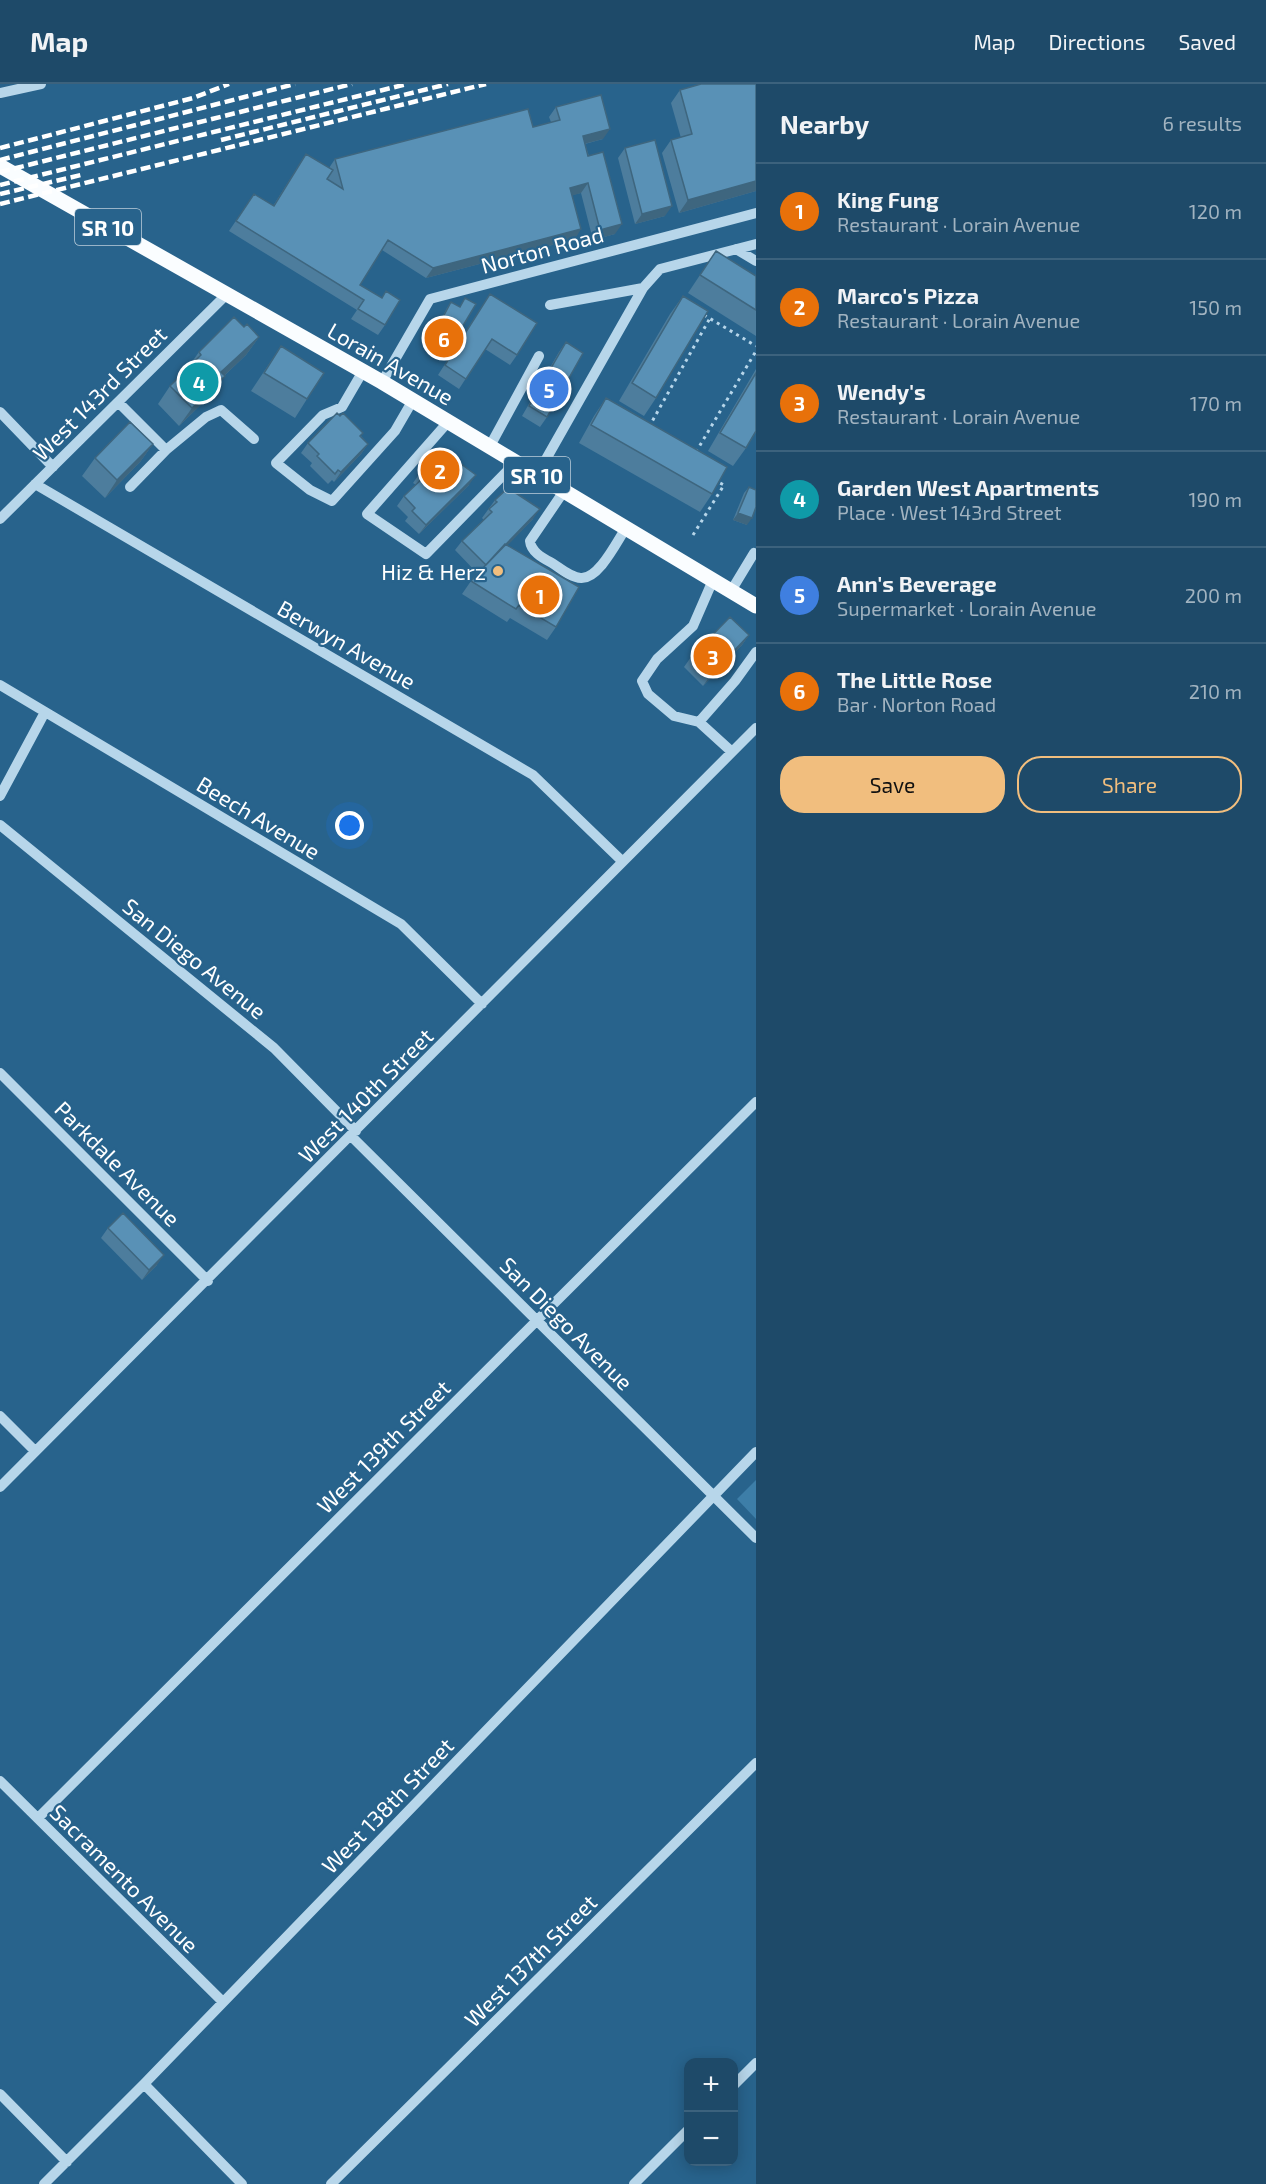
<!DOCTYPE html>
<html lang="en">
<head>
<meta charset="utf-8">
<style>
  :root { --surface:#1e4a69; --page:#26516f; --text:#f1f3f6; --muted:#a1b3c0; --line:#3c627d; --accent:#f1be7e }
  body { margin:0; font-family:"Exo 2",sans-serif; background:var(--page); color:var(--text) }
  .controls { position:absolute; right:18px; bottom:18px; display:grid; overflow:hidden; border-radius:12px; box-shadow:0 3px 15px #0003 }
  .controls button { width:54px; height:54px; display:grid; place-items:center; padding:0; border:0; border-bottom:2px solid var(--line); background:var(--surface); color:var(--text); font:30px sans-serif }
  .you { position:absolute; left:350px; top:742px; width:21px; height:21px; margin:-15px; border:4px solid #fff; border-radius:50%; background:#1a73e8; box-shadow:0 0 0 9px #1a73e833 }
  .badge { display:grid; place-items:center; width:39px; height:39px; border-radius:50%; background:var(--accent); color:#fff; font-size:20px; font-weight:700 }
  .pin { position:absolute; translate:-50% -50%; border:3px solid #fff; box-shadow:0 2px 6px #0006 }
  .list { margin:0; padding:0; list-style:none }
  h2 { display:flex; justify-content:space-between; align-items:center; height:78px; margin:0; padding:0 24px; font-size:26px }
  h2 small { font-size:20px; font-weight:400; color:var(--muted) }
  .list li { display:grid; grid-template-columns:39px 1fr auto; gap:18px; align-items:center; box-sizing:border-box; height:96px; padding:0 24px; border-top:2px solid var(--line) }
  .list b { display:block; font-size:22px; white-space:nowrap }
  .list p { margin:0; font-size:20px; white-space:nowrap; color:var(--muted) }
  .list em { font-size:20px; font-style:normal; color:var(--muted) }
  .actions { display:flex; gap:12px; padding:18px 24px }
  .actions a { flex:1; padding:14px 0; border:2px solid var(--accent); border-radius:24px; text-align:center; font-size:21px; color:var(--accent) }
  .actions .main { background:var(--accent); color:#111 }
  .map { position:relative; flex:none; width:756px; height:2100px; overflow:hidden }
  header { display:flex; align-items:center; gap:36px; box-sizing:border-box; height:84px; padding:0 30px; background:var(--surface); border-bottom:2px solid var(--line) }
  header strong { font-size:28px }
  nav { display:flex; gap:33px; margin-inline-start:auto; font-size:21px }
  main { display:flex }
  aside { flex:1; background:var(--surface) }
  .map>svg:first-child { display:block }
</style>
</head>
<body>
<header>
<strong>Map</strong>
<nav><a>Map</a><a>Directions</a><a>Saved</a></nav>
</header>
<main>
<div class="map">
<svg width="756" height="2100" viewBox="0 0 756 2100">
  <rect width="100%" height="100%" fill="#28638c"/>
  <path fill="#3d7ea8" d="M756,1396V1435L737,1415Z"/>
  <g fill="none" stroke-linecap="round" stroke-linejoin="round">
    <path stroke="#b7d6ea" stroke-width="3" stroke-dasharray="3 4.5" stroke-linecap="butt" d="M704,231L756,262
      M649,343L710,234
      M696,368L756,267
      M693,451L724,401L716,397"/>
    <path stroke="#b7d6ea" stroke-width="10" d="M0,9L41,0
      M736,165L756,177
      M550,221L643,204
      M363,287L342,323L323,331L276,379L310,406L332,417L395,347L413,316
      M382,298L430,215L756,129
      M118,318L166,366L206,333L221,326L254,355
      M0,328L53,383
      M448,338L367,430L426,470L516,378
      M490,362L539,272
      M537,391L643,204L660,185L756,160
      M35,400L533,691L622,777
      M130,403L166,366
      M564,407L530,457C531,468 543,474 552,479C560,484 571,494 581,494C599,495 617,457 626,444
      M0,435L226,211
      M713,496L693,542L657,575L642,597L648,610L674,632L699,638L732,668
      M731,507L754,469L756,470
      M0,601L401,840L482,920
      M699,638L735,597L756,568
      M0,712L45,628
      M0,741L274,964L356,1047
      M0,989L208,1197
      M351,1052L756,1454
      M0,1332L35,1367
      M0,1403L756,644
      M0,1697L223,1918
      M38,1734L756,1018
      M144,2000L242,2100
      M734,2001L756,1979
      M0,2010L67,2078
      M44,2100L144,2000L756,1368
      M331,2100L756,1679
      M634,2100L688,2046"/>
    <path stroke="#fafdff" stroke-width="15" d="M0,82L382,298L756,522"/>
    <path stroke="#fff" stroke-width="4.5" stroke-dasharray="10 4.5" stroke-linecap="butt" d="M221,56L448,0
      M0,64L193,14L229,0
      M0,76L295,0
      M0,88L352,0
      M0,101L407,0
      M0,110L81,91
      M0,120L486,0"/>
  </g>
  <path fill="#4d7d9d" d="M680,6L756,107L679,129L662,69L671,56L681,54L671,19Z
    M556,23L603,55L585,60L615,150L593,156L581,109L572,111L575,155L426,194L382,166L360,201L385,241L378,251L351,235L357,226L229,147L254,110L273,122L306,70L329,84L335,75L533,43L551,38L549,33Z
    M625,64L665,132L635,140L618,74Z
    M716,167L756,192V252L688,209Z
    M490,210L517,271L510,281L485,265L459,305L438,291Z
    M683,212L656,314L644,332L619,317L670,230Z
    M465,214L449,265L445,271L428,261L447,224L451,218L460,223Z
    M244,243L259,253L246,271L224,292L212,310L179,342L158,320L170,302L186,286L199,268Z
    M566,258L547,333L540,343L522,332L559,268Z
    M281,262L307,315L295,334L251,307Z
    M756,285V347L746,364L733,382L708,367Z
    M606,314L712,410L700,428L579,359L594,332Z
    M361,352L368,360L361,370L334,398L332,396L328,400L310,382L312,379L301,369L308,359Z
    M153,360L140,378L105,414L82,392L95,374Z
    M433,383L469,401L419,450L405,437L408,433L397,422L404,412L416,401L413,399L420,389Z
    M749,403L747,441L733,436L744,409Z
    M495,416L533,435L507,461L556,543L547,556L510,534L507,538L462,510L471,497L478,490L455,466L462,457L484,436L482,434Z
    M749,551L742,561L703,602L684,583L691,573Z
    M108,1144L157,1181L142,1196L101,1154Z"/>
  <path fill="#3e667f" d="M610,45L603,55L576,62L583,52Z
    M756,97V107L679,129L688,116Z
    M588,99L581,109L564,114L570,104Z
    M672,122L665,132L635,140L642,130Z
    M622,140L615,150L593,156L600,146Z
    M581,145L575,155L426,194L433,184Z
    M259,253L246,271L208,307L221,288Z
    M225,292L212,310L179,342L192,324Z
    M153,360L140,378L105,414L117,396Z
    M368,360L361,370L334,398L341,388Z
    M476,391L469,401L419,450L426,441Z
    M540,425L533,435L479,491L486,481Z
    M738,429L752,434L747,441L733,436Z
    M749,551L742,561L703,602L710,592Z
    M164,1171L157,1181L142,1196L149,1186Z"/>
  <path fill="#5991b6" stroke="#3e667f" stroke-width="1.5" d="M701,0H756V97L688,116L671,56L692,50L680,6Z
    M601,11L610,45L583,52L588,72L603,68L622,140L600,146L588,99L570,104L581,145L433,184L388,156L360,201L382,214L386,207L400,216L385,241L358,225L364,216L236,137L254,110L274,122L306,70L333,86L327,95L343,105L335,75L528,25L533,43L560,36L556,23Z
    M655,56L672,122L642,130L625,64Z
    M716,167L756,192V226L700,191Z
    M490,210L537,239L517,271L492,255L466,295L445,281Z
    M683,212L708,227L656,314L632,299Z
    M465,214L476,220L449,265L432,254L451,218L460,223Z
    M234,233L244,243L247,240L259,253L221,288L225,292L192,324L170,302L201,271L199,268Z
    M566,258L583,269L547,333L529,322Z
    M281,262L324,289L307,315L264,289Z
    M756,289V347L746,364L720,349Z
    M606,314L727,383L712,410L591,341Z
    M337,329L340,332L343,329L363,349L360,352L368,360L341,388L338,386L335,390L317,372L319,370L308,359Z
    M130,338L153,360L117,396L95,374Z
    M446,369L476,391L426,441L412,427L415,424L404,412L424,393L420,389L429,379L433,383Z
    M749,403L756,406V423L752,434L738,429Z
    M508,404L540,425L486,481L462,457L492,428L489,425L497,418L495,416Z
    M505,460L579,503L556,543L519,521L516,525L471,497Z
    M730,533L749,551L710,592L691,573Z
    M123,1129L164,1171L149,1186L108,1144Z"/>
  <circle fill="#f1be7e" stroke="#28638c" stroke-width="2" cx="498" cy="487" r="6"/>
  <g text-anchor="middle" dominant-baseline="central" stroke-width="4.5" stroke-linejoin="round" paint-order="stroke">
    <g fill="#28638c" stroke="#bed0dc" stroke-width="1.5">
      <rect x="75" y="125" width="66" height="36" rx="4.5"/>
      <rect x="504" y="373" width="66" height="36" rx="4.5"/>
    </g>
    <g font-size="21" font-weight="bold" fill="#fff">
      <text x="108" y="143">SR 10</text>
      <text x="537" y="391">SR 10</text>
    </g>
    <g font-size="22" fill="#fff" stroke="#28638c">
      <text transform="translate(542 165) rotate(-15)">Norton Road</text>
      <text transform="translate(391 279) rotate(30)">Lorain Avenue</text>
      <text transform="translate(99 309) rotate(-45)">West 143rd Street</text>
      <text transform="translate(347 560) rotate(30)">Berwyn Avenue</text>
      <text transform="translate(259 733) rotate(31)">Beech Avenue</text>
      <text transform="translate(195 874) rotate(39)">San Diego Avenue</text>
      <text transform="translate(365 1011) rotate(-45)">West 140th Street</text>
      <text transform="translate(118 1079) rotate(45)">Parkdale Avenue</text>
      <text transform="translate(567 1239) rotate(45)">San Diego Avenue</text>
      <text transform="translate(383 1362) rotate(-45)">West 139th Street</text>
      <text transform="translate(387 1721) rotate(-46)">West 138th Street</text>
      <text transform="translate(125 1794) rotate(45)">Sacramento Avenue</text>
      <text transform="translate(530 1876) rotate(-45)">West 137th Street</text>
    </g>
    <g font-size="22" fill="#fff" stroke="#28638c" text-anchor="end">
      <text x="486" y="487">Hiz &amp; Herz</text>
    </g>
  </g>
</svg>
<div class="controls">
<button>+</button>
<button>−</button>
</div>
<div class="you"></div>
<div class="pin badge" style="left:540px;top:511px;background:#e8710a">1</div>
<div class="pin badge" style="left:440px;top:386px;background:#e8710a">2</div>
<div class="pin badge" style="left:713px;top:572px;background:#e8710a">3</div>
<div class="pin badge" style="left:199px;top:298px;background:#0f9aa8">4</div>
<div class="pin badge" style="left:549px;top:305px;background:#3f7fe0">5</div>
<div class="pin badge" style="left:444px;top:254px;background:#e8710a">6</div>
</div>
<aside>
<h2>Nearby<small>6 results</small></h2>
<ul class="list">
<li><span class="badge" style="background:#e8710a">1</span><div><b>King Fung</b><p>Restaurant · Lorain Avenue</p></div><em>120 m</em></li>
<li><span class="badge" style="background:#e8710a">2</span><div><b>Marco's Pizza</b><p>Restaurant · Lorain Avenue</p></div><em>150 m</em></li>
<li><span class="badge" style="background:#e8710a">3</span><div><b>Wendy's</b><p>Restaurant · Lorain Avenue</p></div><em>170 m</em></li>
<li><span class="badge" style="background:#0f9aa8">4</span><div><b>Garden West Apartments</b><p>Place · West 143rd Street</p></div><em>190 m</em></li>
<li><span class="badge" style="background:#3f7fe0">5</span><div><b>Ann's Beverage</b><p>Supermarket · Lorain Avenue</p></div><em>200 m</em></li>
<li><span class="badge" style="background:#e8710a">6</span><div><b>The Little Rose</b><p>Bar · Norton Road</p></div><em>210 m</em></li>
</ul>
<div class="actions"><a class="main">Save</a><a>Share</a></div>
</aside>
</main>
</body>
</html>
